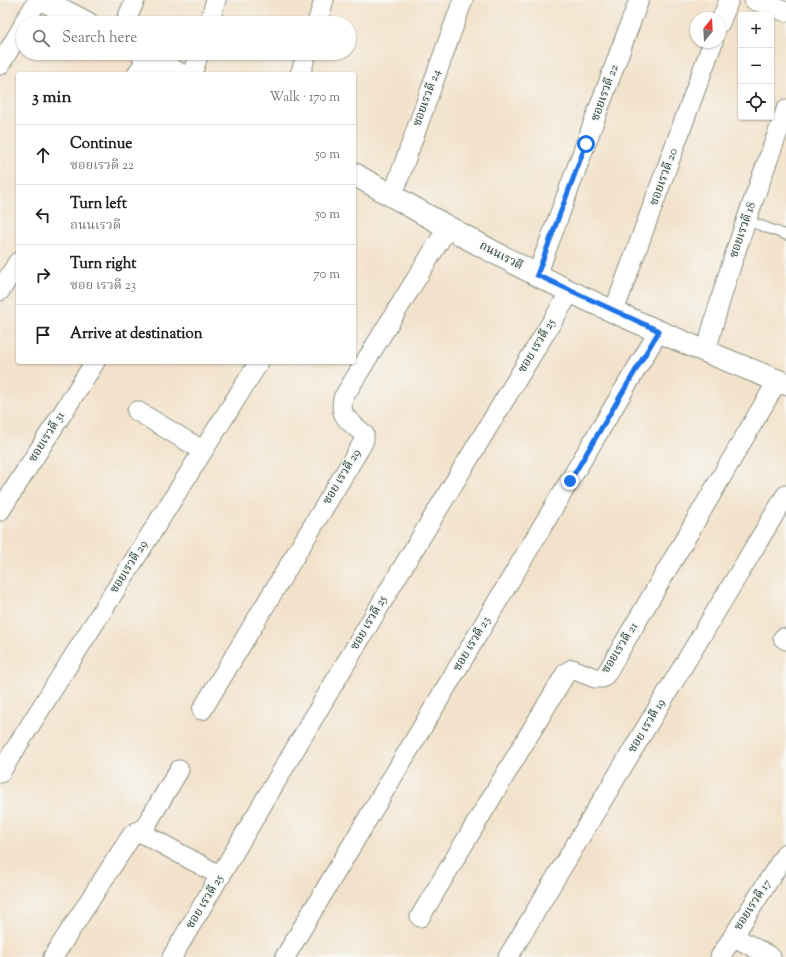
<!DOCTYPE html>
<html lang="en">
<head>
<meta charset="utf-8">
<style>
  :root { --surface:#fff; --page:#f6f6f6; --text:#222; --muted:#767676; --line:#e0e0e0 }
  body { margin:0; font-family:"Sorts Mill Goudy","Noto Serif Thai",serif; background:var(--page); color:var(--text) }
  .controls { position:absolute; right:12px; top:12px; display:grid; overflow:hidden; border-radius:4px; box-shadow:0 1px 3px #0004 }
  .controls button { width:36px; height:36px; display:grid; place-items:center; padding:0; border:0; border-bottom:1px solid var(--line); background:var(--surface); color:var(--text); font:20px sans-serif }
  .compass { position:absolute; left:690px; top:12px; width:36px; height:36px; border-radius:50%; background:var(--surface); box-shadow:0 1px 3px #0004; rotate:18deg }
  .stop { position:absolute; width:12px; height:12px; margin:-9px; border:3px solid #1a73e8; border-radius:50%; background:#fff }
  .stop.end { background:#1a73e8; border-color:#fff; box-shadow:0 1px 4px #0008 }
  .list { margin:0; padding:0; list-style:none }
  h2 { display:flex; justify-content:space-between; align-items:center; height:52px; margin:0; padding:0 16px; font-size:17px }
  h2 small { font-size:13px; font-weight:400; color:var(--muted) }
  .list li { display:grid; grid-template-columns:26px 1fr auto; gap:12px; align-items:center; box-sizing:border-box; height:60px; padding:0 16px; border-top:1px solid var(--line) }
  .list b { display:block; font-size:15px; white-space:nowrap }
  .list p { margin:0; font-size:13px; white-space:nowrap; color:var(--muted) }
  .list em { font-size:13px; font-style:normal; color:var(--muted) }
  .icon { flex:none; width:22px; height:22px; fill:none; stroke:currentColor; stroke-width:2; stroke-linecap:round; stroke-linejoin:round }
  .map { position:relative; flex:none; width:786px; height:957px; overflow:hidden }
  .search { position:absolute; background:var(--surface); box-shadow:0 1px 3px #0004; left:16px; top:16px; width:340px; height:44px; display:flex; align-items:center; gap:10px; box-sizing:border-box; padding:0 14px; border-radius:22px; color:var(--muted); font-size:15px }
  .panel { position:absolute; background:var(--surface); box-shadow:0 1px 3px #0004; left:16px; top:72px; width:340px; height:292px; border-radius:4px }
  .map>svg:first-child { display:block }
</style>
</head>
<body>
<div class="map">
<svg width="786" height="957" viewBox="0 0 786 957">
  <rect width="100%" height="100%" fill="#f6f6f2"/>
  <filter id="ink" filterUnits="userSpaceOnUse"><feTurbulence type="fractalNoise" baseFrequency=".025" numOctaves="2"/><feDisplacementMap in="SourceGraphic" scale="8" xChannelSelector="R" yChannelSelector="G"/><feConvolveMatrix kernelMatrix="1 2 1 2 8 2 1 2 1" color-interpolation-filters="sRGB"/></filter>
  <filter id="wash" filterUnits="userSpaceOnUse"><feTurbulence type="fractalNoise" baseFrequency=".012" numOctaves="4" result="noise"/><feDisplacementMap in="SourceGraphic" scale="16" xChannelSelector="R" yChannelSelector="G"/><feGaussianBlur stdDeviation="0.9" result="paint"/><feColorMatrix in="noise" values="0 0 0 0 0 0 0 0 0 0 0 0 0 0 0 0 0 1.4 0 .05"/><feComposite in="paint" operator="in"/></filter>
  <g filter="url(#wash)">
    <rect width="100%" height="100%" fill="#f3e2cb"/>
  </g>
  <g filter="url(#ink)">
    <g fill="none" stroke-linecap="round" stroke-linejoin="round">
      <defs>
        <path id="lane" d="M746,220L786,235"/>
        <path id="street" d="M754,0L786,12
          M24,23L38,0
          M125,23L135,0
          M209,23L216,0
          M317,23L324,0
          M720,23L729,0
          M0,65L23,26
          M137,74L148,57
          M192,74L199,53
          M300,74L307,53
          M392,197L463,0
          M537,275L639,0
          M0,291L18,262
          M614,311L713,42
          M706,352C727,269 757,190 786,110
          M137,411L202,450
          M0,511L95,362
          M783,638L786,640
          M202,710L361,446L364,440V434C350,421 339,418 343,398L448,227
          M0,773L259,362
          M142,832L179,770
          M420,917L566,673L572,669L595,678H602L606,674L778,380
          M733,936L771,957
          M53,957L132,835L138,831L221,876
          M172,957L398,575L570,292
          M285,957L659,331
          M508,957L786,495
          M720,957L786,853"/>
        <path id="secondary" d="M43,0L87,23
          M142,53L179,74
          M354,174C425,215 496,255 569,291C640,325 713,355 786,384"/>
      </defs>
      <use href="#lane" stroke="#899080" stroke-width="11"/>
      <use href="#street" stroke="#899080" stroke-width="21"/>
      <use href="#secondary" stroke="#899080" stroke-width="24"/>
      <use href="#lane" stroke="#fff" stroke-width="9"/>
      <use href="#street" stroke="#fff" stroke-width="19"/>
      <use href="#secondary" stroke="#fff" stroke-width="22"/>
    </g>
  </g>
  <g fill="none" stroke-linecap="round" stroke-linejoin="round" filter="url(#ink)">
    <path stroke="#1a73e8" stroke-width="5" d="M570,481L659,331L537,275L586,144"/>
  </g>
  <g text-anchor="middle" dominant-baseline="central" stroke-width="3" stroke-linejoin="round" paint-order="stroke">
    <g font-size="12" fill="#1f3d34" stroke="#f6f6f2">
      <text transform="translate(605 93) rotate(-70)">ซอยเรวดี 22</text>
      <text transform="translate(427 98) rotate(-70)">ซอยเรวดี 24</text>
      <text transform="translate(664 177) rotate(-70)">ซอยเรวดี 20</text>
      <text transform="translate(743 230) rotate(-71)">ซอยเรวดี 18</text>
      <text transform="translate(501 256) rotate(28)">ถนนเรวดี</text>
      <text transform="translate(537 346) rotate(-59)">ซอย เรวดี 25</text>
      <text transform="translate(47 437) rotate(-58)">ซอยเรวดี 31</text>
      <text transform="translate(342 477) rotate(-59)">ซอย เรวดี 29</text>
      <text transform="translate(129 567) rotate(-58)">ซอยเรวดี 29</text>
      <text transform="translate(369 623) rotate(-60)">ซอย เรวดี 25</text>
      <text transform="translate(472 644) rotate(-59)">ซอย เรวดี 23</text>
      <text transform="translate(620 648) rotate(-58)">ซอยเรวดี 21</text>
      <text transform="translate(647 726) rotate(-59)">ซอย เรวดี 19</text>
      <text transform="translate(205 902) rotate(-59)">ซอย เรวดี 25</text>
      <text transform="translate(753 905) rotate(-57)">ซอยเรวดี 17</text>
    </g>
  </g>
</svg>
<div class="controls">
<button>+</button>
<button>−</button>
<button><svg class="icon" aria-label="locate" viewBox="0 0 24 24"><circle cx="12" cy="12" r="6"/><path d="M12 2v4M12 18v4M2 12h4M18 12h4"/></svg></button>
</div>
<svg class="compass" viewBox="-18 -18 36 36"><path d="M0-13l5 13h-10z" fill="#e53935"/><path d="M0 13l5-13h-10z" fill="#767676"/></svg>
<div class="stop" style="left:586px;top:144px"></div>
<div class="stop end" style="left:570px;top:481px"></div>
<div class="search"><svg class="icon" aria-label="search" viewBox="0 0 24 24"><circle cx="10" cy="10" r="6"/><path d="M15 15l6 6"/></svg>Search here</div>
<section class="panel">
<h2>3 min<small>Walk · 170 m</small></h2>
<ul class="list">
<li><svg class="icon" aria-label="ahead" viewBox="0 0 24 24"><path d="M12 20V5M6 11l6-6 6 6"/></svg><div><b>Continue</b><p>ซอยเรวดี 22</p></div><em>50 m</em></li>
<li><svg class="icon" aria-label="left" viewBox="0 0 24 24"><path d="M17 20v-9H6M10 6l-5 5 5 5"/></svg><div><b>Turn left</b><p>ถนนเรวดี</p></div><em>50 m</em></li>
<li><svg class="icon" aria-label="right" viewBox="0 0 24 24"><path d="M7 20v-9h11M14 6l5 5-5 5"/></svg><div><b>Turn right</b><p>ซอย เรวดี 23</p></div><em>70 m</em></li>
<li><svg class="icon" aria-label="arrive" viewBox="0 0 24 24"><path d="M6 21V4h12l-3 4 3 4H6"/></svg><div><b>Arrive at destination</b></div></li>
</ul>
</section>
</div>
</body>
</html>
